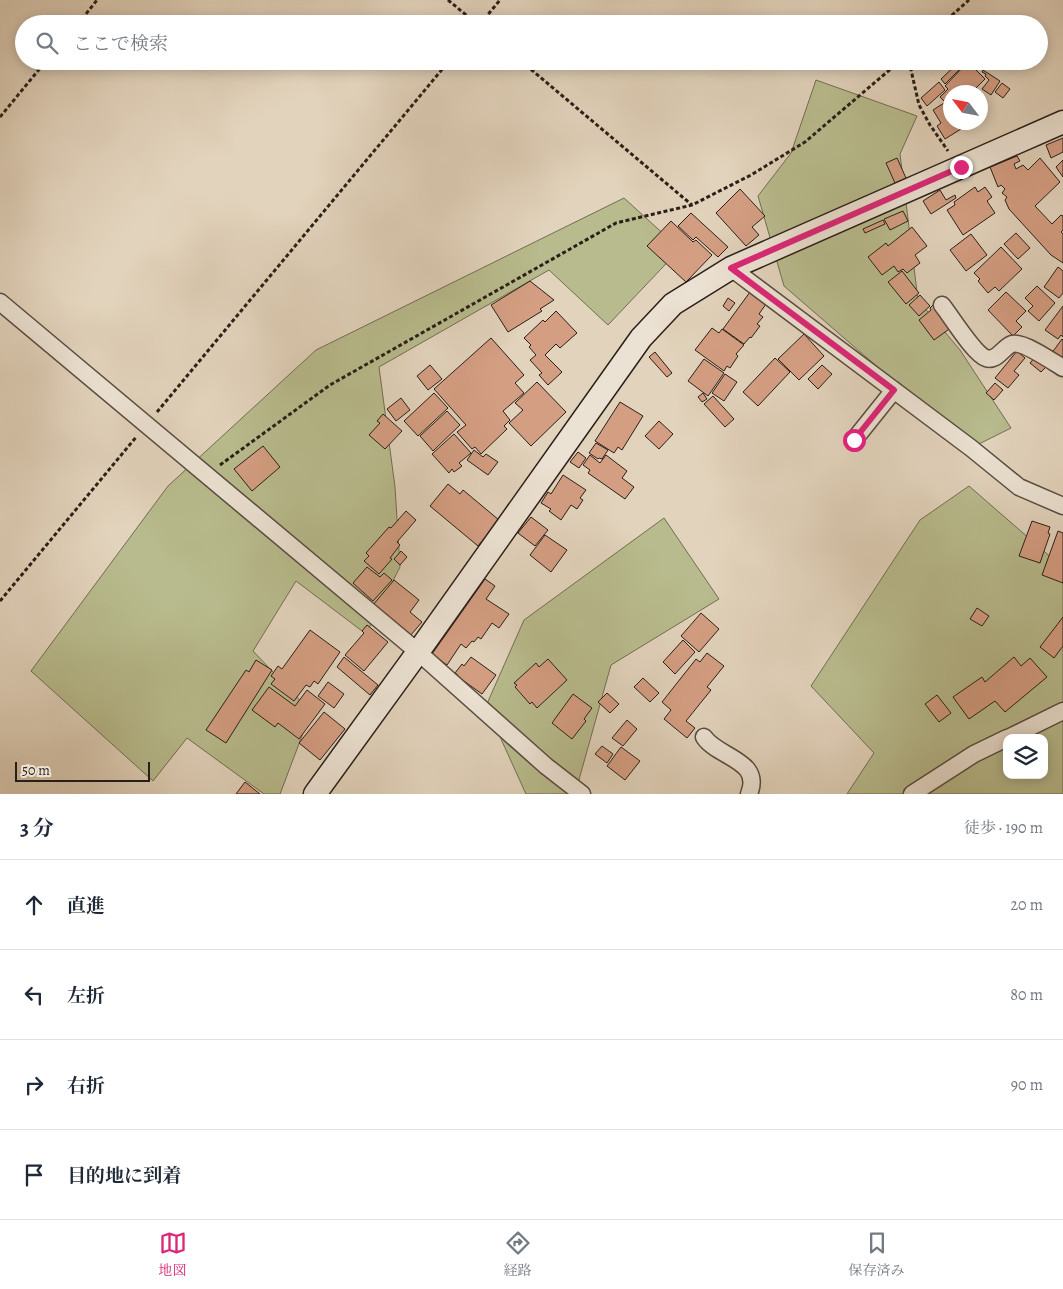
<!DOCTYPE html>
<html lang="ja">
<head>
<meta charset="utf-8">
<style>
  :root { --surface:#fff; --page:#f6f6f7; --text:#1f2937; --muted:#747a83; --line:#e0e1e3; --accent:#db2777 }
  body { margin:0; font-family:Alegreya,"Noto Serif JP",serif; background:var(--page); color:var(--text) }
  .controls { position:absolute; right:15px; bottom:15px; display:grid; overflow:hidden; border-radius:10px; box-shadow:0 2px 12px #0003 }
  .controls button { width:45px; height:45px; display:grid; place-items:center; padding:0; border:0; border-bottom:1px solid var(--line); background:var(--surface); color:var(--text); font:25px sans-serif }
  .compass { position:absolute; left:943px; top:85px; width:45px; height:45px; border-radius:50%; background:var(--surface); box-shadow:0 2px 12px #0003; rotate:302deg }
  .scale { position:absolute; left:15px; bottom:12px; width:135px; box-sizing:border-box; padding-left:5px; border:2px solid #2a1f18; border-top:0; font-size:14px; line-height:18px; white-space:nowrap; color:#2a1f18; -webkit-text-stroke:4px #ece2d3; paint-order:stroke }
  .stop { position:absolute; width:15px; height:15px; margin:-11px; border:4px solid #db2777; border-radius:50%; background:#fff }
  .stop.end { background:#db2777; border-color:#fff; box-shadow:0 1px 5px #0008 }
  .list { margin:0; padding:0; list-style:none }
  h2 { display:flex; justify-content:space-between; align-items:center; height:65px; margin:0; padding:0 20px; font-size:21px }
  h2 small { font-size:16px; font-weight:400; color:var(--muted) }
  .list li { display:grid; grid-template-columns:32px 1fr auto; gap:15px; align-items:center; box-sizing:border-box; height:90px; padding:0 20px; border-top:1px solid var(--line) }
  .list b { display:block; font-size:19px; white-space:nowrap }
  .list em { font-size:16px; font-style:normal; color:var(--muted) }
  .icon { flex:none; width:28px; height:28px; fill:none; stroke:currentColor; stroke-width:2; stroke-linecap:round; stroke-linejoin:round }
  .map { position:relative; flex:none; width:1063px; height:794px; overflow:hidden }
  .search { position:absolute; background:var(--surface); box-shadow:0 2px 12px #0003; left:15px; right:15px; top:15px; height:55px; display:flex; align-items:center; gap:12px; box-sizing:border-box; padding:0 18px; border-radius:28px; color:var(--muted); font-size:19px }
  .sheet { height:425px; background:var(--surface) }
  nav { display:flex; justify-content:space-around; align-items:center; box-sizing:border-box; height:70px; border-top:1px solid var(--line); background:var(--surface); font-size:14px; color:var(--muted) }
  nav a { display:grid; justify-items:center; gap:2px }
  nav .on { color:var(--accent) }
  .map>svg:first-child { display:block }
</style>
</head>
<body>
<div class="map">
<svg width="1063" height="794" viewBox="0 0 1063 794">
  <rect width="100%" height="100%" fill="#e2d3bc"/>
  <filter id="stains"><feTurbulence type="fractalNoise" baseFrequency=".004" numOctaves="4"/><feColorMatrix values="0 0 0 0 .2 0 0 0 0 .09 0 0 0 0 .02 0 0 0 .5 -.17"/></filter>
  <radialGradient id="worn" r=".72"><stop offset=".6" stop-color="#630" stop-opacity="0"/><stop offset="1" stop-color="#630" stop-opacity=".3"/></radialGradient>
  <path fill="#b8bb8d" stroke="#716d52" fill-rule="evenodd" d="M816,80L917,116L900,154L918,300L960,350L1011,428L971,448L784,286L758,196L791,153Z
    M624,198L680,249L608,325L549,270L379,367L395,487L400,567L366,634L296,581L253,651L311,712L280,794H264L187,738L153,781L31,671L168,486L316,350Z
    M969,486L1061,566L1063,571V794H847L874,753L811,686L920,520ZM1007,738H1044V775H1007Z
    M664,518L719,599L611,665L575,794H526L486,706L524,620Z"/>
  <path fill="#d49e82" stroke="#2a1f18" d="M960,61H963L965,64L945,84L941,79Z
    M966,64L972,69L974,68L985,79L972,92H950V107L940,97L948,89L945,86Z
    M983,70L1000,81L991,95L982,89L989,80L985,76L986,74L982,72Z
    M939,82L945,90L927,106L921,98Z
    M1002,83L1010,89L1003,98L995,92Z
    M944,103L950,113V122H957L961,129L945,139L937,126L941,123L933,110Z
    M1063,138V152L1051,158L1046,145Z
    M1017,156L1020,161L1014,164L1016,169L1023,165L1028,170L1040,158L1060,182L1035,206L1052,224L1061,215L1063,216V230L1061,232L1063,234V263L1051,255L1009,209L1005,200L1007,197L1002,193L1005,189L1001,185L998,187L990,167Z
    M897,158L906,178L895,183L886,163Z
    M1063,160V177L1056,167Z
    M975,187L978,192L985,187L992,197L987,201L995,213L963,235L947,210L955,205L954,202Z
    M740,189L765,216L752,227L759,235L746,246L716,213Z
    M940,190L946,200L955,195L956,198L931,214L923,201Z
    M903,211L908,221L890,230L884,219Z
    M691,213L728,247L718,257L696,237L693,240L678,226Z
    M883,220L885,224L865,233L863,229Z
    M671,221L693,242L696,240L712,255L686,282L647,246Z
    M912,227L927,246L915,255L920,263L907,273L903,269L898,272L894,266L882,275L868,257L886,243L888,246Z
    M1016,233L1030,248L1018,259L1004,244Z
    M971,234L987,255L966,271L950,250Z
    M1001,247L1022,269L999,291L995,287L988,293L978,281L980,279L974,273Z
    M1058,267L1063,271V293L1059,298L1044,287Z
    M902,271L919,293L906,304L888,282Z
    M530,281L554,300L540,309L542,311L508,332L491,305Z
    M1037,286L1055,303L1039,321L1028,311L1033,306L1025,298Z
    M750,292L766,304L759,314L763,317L757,324L760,326L751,338L750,337L744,344L723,329Z
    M1006,292L1026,311L1016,321L1022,327L1013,336L988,310Z
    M920,295L930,306L919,316L909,305Z
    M728,298L735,303L729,311L723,306Z
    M934,304L952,327L934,340L919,320L931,310L930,308Z
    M1063,306V337L1061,335L1058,339L1045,330Z
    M556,311L577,333L560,348L556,344L545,355L562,372L548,385L539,375L542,373L530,360L536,355L529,347L531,345L524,338L543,320L545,322Z
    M712,328L719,333L722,329L744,345L736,354L738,356L730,368L727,366L724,371L695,350Z
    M804,334L824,356L799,380L778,359Z
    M491,338L524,375L515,383L524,393L503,411L510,420L504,426L507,429L481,454L475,447L472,449L457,432L466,425L434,389Z
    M1062,339L1063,340V363L1051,354Z
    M1017,351L1025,358L1014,371L1019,375L1008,388L995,378Z
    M655,352L672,373L667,377L649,357Z
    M1036,356L1047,366L1041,372L1030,363Z
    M775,358L790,372L758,406L743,392Z
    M704,359L724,373L708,396L688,381Z
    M430,365L442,379L428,390L417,376Z
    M822,365L832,374L818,389L808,379Z
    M725,374L737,382L724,401L712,393Z
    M537,382L566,412L531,446L509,423L523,410L515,403Z
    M995,383L1003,390L994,400L986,393Z
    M434,393L448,408L418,436L404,421Z
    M703,393L707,399L702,402L698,397Z
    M713,396L734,419L725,427L704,404Z
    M401,398L410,410L396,421L387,409Z
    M620,402L643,416L622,450L618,447L614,453L595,441Z
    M447,411L460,425L433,451L420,436Z
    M383,414L402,431L385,449L369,435L380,423L377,421Z
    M659,421L673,434L659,449L645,436Z
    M454,434L471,453L459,463L462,466L454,472L452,469L449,473L432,454Z
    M596,443L608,450L602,459L599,458L598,459L589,453Z
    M263,446L280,467L252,491L234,469Z
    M474,450L483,457L486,454L498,462L488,475L467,460Z
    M578,452L586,458L579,468L570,462Z
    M590,455L600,463L606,455L627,471L622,478L634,487L625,499L588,473L590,470L583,465Z
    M563,475L586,490L580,498L583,500L577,509L571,505L561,520L549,511L551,509L541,503L548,492L551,494Z
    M448,484L460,494L463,490L499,520L478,546L430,506Z
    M406,511L416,520L397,542L400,545L390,558L392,559L379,574L364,561L369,556L366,553L389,527L391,528Z
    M531,517L548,530L535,546L518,533Z
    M1032,521L1050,527L1048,533L1050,534L1040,563L1019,556Z
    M1058,531L1063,533V583L1042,575Z
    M545,535L567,550L551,572L530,555Z
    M401,551L407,557L400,565L394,559Z
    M367,567L380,577L384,573L392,580L373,601L353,583Z
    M485,579L495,586L486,599L509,614L499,628L492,623L481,639L478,637L474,642L472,641L466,648L461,644L447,665L432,654Z
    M394,580L419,600L410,612L422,622L410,636L373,605Z
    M977,608L989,616L982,626L970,619Z
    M701,613L719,629L699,652L681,636Z
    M1063,617V646L1054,658L1040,647Z
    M367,625L388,642L364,671L345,655L364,633L362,631Z
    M310,630L340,652L318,684L314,681L310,687L306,685L294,701L271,684L275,679L271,676L278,666L282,669Z
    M683,640L695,652L675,674L663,662Z
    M707,653L724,666L707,687L711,690L686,721L695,728L687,738L664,719L671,710L662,702L696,659L700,662Z
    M344,657L378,685L370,695L337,667Z
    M471,657L496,675L482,694L457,676L458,675L455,673L462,664L464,666Z
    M1014,657L1021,666L1030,658L1047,677L1005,712L995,701L969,719L953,697L982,677L985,682Z
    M548,659L567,680L537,708L532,702L530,704L515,687L517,685L514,683L536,663L539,667Z
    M256,660L272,670L226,743L206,730L246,670L249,672Z
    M643,678L659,693L650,702L634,687Z
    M328,682L344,694L334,708L318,696Z
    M269,687L295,706L307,690L325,704L299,739L278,723L275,727L252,710Z
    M607,693L619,704L610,713L598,702Z
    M573,694L592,708L584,719L586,721L572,739L552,723Z
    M937,695L951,713L939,722L925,704Z
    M324,712L345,729L320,760L299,743Z
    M627,720L637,729L623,746L612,738Z
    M602,746L613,754L607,763L595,754Z
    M621,747L640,761L625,780L607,766Z
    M245,782L260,794H236Z"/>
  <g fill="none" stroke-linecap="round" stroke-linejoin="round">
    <defs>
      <path id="street" d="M731,268L971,448L1019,487L1063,506
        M0,302L418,652L546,766L582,794
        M942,305C951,316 974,354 986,358C997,362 1003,347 1012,344C1023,341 1053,362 1063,368
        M854,440L894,390
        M704,737C718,758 763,760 749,794
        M1008,738L1063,711
        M912,794L974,754L1007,738"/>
      <path id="secondary" d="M315,794L418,652L641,338L673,304L731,268L1063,122"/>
    </defs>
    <use href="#street" stroke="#584c41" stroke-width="19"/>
    <use href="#secondary" stroke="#2a1f18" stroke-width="25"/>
    <path stroke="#2a1f18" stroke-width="3" stroke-dasharray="4 2.5" stroke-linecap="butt" d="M448,0L477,24
      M78,24L97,0
      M480,24L500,0
      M942,24L969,0
      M521,61L692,205
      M909,61L919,105L930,125L948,151
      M0,117L46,61
      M157,412L449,61
      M220,465L330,385L616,223L692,205L751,175L805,142L900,61
      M0,601L137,436"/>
    <use href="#street" stroke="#ece2d3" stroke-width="16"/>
    <use href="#secondary" stroke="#ece2d3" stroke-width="22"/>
  </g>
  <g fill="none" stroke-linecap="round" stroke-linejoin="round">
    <path stroke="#db2777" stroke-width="6" d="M854,440L894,390L731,268L961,167"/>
  </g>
  <rect width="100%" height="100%" filter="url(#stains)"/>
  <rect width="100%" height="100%" fill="url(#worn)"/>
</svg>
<div class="controls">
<button><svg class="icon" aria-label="layers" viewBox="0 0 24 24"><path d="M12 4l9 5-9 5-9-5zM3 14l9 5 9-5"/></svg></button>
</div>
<svg class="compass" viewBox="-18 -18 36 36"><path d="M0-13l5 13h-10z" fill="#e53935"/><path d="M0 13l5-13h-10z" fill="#747a83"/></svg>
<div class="scale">50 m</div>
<div class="stop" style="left:854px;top:440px"></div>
<div class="stop end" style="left:961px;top:167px"></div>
<div class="search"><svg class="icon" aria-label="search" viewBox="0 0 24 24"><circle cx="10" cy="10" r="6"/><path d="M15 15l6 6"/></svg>ここで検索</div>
</div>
<section class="sheet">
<h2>3 分<small>徒歩 · 190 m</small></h2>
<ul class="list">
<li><svg class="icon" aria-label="ahead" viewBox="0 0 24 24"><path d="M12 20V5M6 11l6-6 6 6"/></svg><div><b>直進</b></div><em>20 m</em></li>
<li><svg class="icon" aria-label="left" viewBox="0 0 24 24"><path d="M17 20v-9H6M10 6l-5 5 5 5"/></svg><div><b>左折</b></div><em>80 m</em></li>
<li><svg class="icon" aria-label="right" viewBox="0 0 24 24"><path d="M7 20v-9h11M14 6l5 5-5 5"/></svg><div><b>右折</b></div><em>90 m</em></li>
<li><svg class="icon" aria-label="arrive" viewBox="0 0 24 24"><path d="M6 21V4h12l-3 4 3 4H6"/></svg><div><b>目的地に到着</b></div></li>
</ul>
</section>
<nav>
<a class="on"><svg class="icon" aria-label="map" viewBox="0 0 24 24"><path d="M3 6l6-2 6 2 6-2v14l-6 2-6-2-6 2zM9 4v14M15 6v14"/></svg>地図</a>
<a><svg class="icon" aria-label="directions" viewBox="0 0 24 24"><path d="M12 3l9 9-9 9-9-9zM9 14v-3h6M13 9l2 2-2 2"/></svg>経路</a>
<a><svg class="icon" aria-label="saved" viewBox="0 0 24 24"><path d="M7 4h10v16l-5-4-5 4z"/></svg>保存済み</a>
</nav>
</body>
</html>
